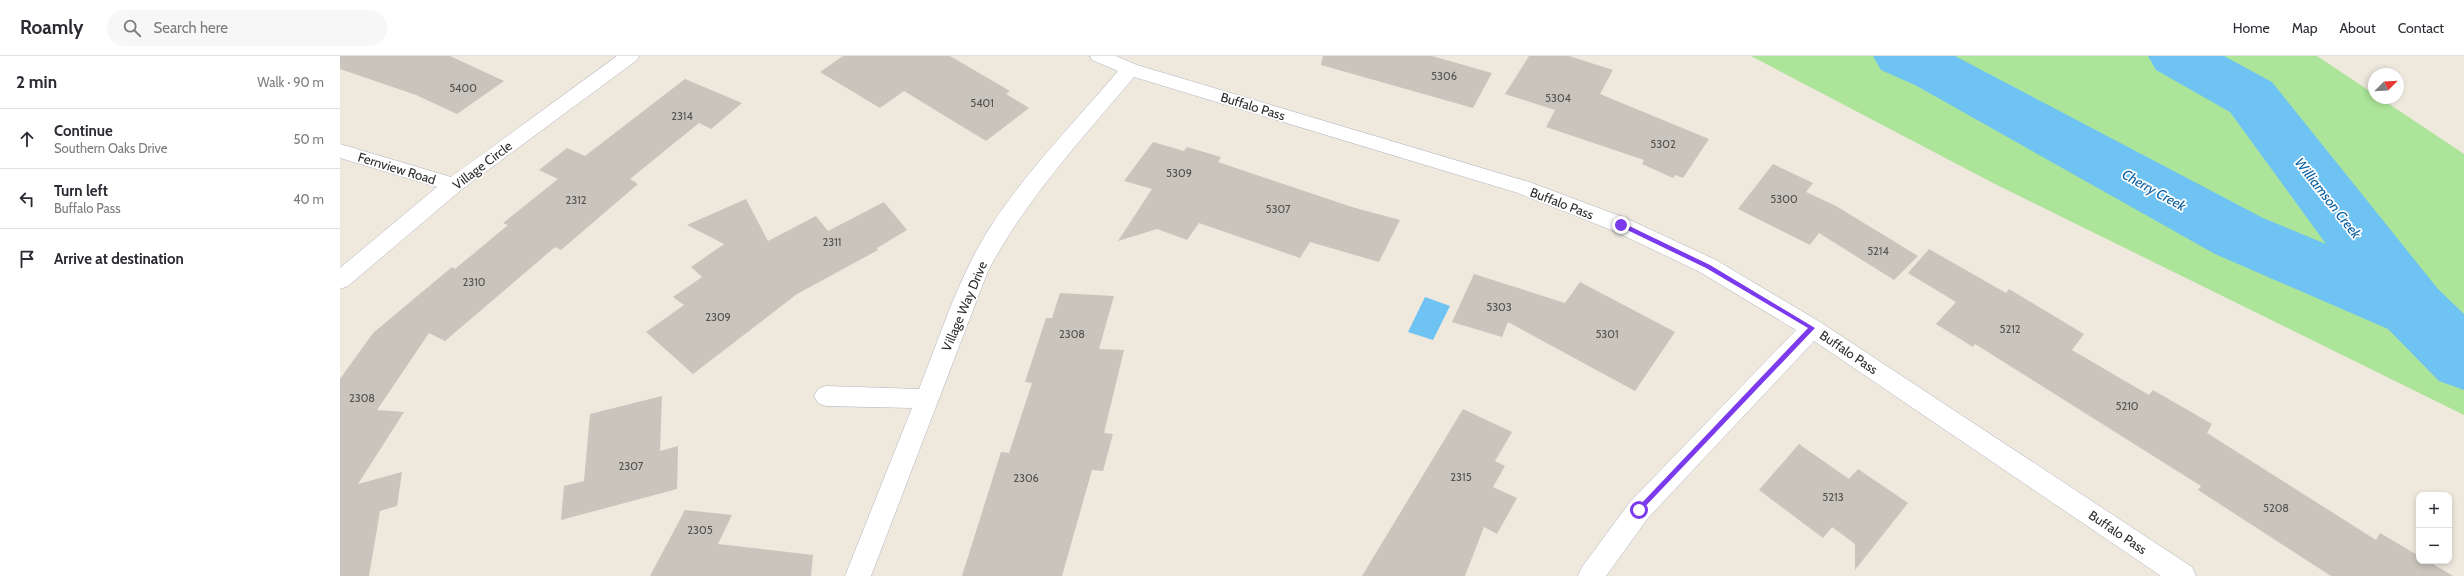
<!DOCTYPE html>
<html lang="en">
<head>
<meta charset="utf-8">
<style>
  :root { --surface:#fff; --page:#f7f7f7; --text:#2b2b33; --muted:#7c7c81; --line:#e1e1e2 }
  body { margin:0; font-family:Cabin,sans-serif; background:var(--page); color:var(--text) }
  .controls { position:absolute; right:12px; bottom:12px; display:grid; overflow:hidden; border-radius:8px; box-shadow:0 2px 6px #0003 }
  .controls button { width:36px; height:36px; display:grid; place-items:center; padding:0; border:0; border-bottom:1px solid var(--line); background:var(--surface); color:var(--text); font:20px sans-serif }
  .compass { position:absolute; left:2028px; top:12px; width:36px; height:36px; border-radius:50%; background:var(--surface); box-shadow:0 2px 6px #0003; rotate:66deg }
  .stop { position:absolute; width:12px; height:12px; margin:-9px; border:3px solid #7c3aed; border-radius:50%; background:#fff }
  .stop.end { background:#7c3aed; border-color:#fff; box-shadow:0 1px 4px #0008 }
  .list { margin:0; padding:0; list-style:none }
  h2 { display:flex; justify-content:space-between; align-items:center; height:52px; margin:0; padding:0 16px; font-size:17px }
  h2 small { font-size:13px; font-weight:400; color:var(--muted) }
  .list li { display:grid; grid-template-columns:26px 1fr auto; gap:12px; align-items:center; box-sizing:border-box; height:60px; padding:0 16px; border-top:1px solid var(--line) }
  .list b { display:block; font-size:15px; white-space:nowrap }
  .list p { margin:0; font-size:13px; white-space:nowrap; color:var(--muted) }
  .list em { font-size:13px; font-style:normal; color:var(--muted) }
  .icon { flex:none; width:22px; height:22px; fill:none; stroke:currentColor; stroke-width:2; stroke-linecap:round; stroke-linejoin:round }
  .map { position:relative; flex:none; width:2124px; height:520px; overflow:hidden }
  header { display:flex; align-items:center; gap:24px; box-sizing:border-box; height:56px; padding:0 20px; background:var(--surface); border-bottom:1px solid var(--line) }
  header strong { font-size:19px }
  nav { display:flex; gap:22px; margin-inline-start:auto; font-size:14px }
  .search { width:280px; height:36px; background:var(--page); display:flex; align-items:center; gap:10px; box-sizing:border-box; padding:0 14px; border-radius:22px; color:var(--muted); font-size:15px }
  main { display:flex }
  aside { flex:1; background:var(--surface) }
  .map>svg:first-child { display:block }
</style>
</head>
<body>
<header>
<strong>Roamly</strong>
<div class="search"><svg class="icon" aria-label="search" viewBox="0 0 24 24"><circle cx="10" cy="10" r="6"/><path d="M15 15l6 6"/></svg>Search here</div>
<nav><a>Home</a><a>Map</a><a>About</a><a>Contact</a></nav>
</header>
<main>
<aside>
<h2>2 min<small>Walk · 90 m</small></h2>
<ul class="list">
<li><svg class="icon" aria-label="ahead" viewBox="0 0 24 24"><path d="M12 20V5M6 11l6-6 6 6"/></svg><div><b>Continue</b><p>Southern Oaks Drive</p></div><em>50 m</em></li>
<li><svg class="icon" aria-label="left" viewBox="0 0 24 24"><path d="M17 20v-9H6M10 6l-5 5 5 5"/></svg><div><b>Turn left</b><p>Buffalo Pass</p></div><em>40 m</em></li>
<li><svg class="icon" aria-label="arrive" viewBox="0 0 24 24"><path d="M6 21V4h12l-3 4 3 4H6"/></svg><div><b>Arrive at destination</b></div></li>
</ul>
</aside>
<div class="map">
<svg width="2124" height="520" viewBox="0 0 2124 520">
  <rect width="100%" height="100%" fill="#eee8dd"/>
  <path fill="#ace599" d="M1411,0H1977L2034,38V42H2040L2124,98V359L1655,128Z"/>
  <path fill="#6ec3f2" d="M1085,241L1110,250L1093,284L1068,276Z"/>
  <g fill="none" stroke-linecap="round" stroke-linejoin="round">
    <path fill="#6ec3f2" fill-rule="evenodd" d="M1533,0H1615L1923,162L1986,188L1890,56L1816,14L1808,0H1884L1932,26L2098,233L2124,258V334L2099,325L2048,273L1875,198L1575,29L1541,14Z"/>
  </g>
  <path fill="#c9c5bd" d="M0,0H110L164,25L117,58L76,39L0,13Z
    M503,0H610L670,35L666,38L689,52L646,85L564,35L540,52L480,16Z
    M983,0H1092L1152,17L1133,52L981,9Z
    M1189,0H1229L1273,14L1260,38L1369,83L1343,122L1335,119L1333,122L1302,108L1304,104L1206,71L1215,54L1165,38Z
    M345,23L402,47L371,73L359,67L290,123L298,128L221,194L215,191L105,285L89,277L37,354L64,356L18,428L62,416L57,450L40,455L29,520H0V323L33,277L112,211L115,213L168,169L163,167L218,123L199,114L227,92L245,100Z
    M813,86L844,95L847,91L881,101L878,106L1012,151L1060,164L1039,206L970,186L960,202L859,167L847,184L817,173L778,185L812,133L784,125Z
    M1433,108L1473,127L1466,136L1496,150L1578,200L1554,224L1479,177L1470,189L1398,153Z
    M406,143L428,185L476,160L488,175L544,146L567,174L537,192L538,194L457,238L353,318L306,276L344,249L333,241L362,221L351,211L384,188L347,169Z
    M1589,193L1666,237L1669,233L1744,278L1732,294L1809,339L1813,334L1872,368L1867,377L2036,484L2040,477L2079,500V505H2088L2113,520H1991L1858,434L1861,430L1635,288L1633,291L1596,268L1616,246L1568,217Z
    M1134,218L1225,247L1240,226L1335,276L1295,335L1168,266L1162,281L1112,266Z
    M720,237L774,240L759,293L784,294L764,377L773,378L763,415L752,414L722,520H622L661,396L669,397L692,327L685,326L706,262H712Z
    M322,340L320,395L338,390L337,433L221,464L224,430L244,425L250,358Z
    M1123,353L1172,376L1155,405L1165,410L1153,431L1177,442L1157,478L1144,471L1125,520H1022Z
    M1459,388L1509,423L1518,413L1568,447L1515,514V488L1492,471L1483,482L1419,434Z
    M345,454L392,459L378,488L473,499L471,520H310Z"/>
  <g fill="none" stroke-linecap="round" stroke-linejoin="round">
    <defs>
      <path id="minor" d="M277,0H299L297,4L121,134L8,230L0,233V212L97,131L0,102V88L111,121Z
        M750,0H776L797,9L1192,127L1288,163L1376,204L1480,266L1852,511L1856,520H1821L1474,285L1308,462L1266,520H1238L1242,511L1290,446L1456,274L1360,216L1274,175L1178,137L794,21C742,83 686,143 648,215L531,520H505L572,352L486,350L478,347L474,340L478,333L486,330L579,333C601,278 619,219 651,170C686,115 736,65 778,15L752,4Z"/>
    </defs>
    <use href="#minor" stroke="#b2b2bf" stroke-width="1"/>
    <use href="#minor" fill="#fff" fill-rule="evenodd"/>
  </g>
  <path fill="#7c3aed" d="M1279,167H1283L1370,209L1475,272L1299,457L1297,456V452L1468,272L1366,212L1279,170Z"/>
  <g text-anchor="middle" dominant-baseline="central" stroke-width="3.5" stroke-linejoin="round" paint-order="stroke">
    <g font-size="11" fill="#535250">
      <text x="1104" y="20">5306</text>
      <text x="123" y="32">5400</text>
      <text x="1218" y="42">5304</text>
      <text x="642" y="47">5401</text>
      <text x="342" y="60">2314</text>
      <text x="1323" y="88">5302</text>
      <text x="839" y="117">5309</text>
      <text x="1444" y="143">5300</text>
      <text x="236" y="144">2312</text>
      <text x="938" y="153">5307</text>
      <text x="492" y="186">2311</text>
      <text x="1538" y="195">5214</text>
      <text x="134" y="226">2310</text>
      <text x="1159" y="251">5303</text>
      <text x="378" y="261">2309</text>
      <text x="1670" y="273">5212</text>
      <text x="732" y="278">2308</text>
      <text x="1267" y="278">5301</text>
      <text x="22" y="342">2308</text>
      <text x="1787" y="350">5210</text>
      <text x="291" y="410">2307</text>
      <text x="1121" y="421">2315</text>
      <text x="686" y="422">2306</text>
      <text x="1493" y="441">5213</text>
      <text x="1936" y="452">5208</text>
      <text x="360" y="474">2305</text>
    </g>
    <g font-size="13" fill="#2c2c2c" stroke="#fff">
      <text transform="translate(913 50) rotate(17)">Buffalo Pass</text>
      <text transform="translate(142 109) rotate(-37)">Village Circle</text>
      <text transform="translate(57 112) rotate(17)">Fernview Road</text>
      <text transform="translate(1222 147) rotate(21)">Buffalo Pass</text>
      <text transform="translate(624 250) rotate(-67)">Village Way Drive</text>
      <text transform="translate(1509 296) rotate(34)">Buffalo Pass</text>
      <text transform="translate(1778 476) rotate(34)">Buffalo Pass</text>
    </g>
    <g font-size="14" font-style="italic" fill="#0a5fa1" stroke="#fff">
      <text transform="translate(1814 134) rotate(29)">Cherry Creek</text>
      <text transform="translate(1988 142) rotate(52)">Williamson Creek</text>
    </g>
  </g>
</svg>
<div class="controls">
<button>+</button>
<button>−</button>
</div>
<svg class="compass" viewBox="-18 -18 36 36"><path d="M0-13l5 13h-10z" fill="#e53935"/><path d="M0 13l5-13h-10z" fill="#7c7c81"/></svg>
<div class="stop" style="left:1299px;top:454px"></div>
<div class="stop end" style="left:1281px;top:169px"></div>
</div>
</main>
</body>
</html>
